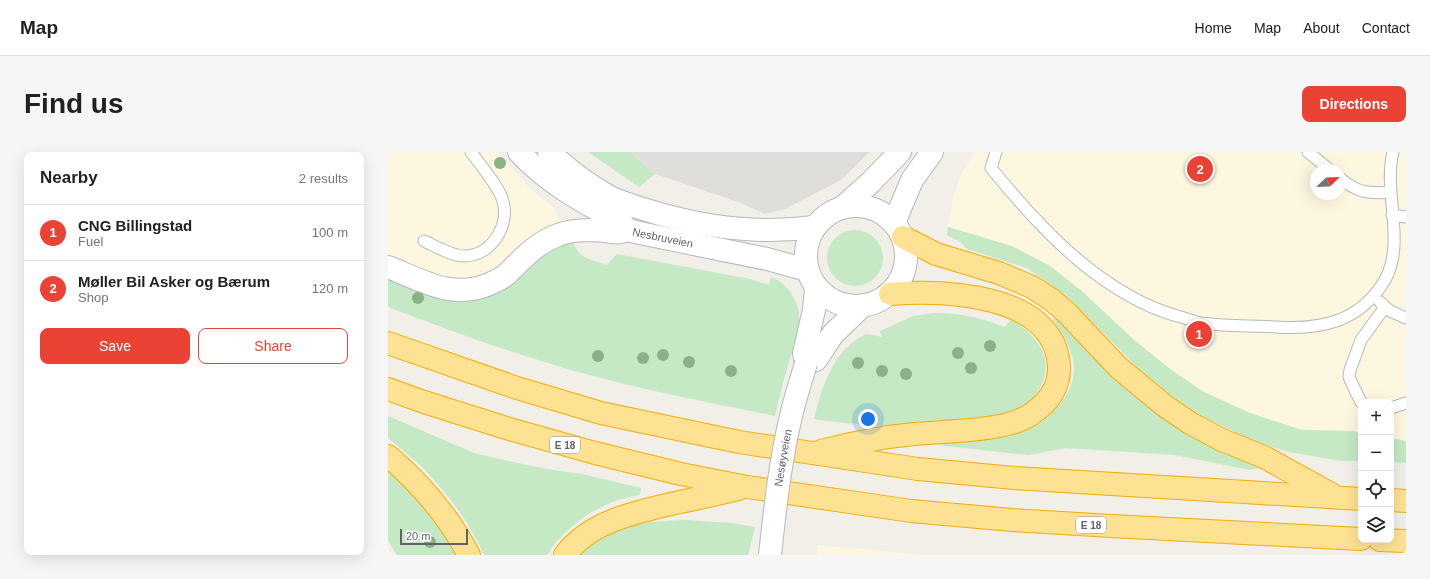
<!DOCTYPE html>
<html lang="en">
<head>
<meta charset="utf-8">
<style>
  :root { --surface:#fff; --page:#f6f6f6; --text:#202124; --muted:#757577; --line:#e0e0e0; --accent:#ea4335 }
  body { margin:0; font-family:Arial,sans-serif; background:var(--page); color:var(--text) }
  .controls { position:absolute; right:12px; bottom:12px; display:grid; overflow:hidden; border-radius:8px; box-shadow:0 4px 16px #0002 }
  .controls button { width:36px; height:36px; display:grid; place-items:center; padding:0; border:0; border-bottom:1px solid var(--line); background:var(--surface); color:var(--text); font:20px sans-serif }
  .compass { position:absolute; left:922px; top:12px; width:36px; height:36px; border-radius:50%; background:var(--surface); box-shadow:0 4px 16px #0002; rotate:67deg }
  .scale { position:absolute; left:12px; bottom:10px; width:68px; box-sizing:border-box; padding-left:4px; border:2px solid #5f6368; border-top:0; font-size:11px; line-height:14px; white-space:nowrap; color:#5f6368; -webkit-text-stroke:3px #fff; paint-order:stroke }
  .you { position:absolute; left:480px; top:267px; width:14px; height:14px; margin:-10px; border:3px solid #fff; border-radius:50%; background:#1a73e8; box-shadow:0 0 0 6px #1a73e833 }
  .badge { display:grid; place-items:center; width:26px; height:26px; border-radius:50%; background:var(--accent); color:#fff; font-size:13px; font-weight:700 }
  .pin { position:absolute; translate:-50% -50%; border:2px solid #fff; box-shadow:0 1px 4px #0006 }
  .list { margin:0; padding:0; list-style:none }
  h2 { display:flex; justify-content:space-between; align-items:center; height:52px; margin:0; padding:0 16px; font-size:17px }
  h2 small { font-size:13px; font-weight:400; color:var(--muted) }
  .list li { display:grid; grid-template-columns:26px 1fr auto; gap:12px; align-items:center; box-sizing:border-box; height:56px; padding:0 16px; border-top:1px solid var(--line) }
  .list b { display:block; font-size:15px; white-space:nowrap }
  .list p { margin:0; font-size:13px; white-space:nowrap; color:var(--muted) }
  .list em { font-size:13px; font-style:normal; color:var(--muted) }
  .actions { display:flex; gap:8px; padding:12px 16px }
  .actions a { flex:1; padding:9px 0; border:1px solid var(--accent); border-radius:8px; text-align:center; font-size:14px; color:var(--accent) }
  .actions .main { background:var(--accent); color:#fff }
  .icon { flex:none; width:22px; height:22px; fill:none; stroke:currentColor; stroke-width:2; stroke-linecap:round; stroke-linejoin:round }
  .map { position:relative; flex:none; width:1018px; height:403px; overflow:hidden; border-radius:8px }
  header { display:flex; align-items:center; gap:24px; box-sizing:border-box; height:56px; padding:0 20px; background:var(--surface); border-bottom:1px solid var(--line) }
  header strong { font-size:19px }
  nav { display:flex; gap:22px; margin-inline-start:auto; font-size:14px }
  .intro { display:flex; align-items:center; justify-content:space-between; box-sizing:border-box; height:96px; padding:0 24px }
  h1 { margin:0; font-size:28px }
  .button { padding:10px 18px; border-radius:8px; background:var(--accent); color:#fff; font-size:14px; font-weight:700 }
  main { display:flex; gap:24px; padding:0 24px }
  aside { flex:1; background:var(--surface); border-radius:8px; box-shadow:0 4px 16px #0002 }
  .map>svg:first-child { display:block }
</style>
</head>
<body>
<header>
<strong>Map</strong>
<nav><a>Home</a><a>Map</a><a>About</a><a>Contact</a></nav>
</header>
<div class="intro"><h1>Find us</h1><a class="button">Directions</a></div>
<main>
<aside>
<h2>Nearby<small>2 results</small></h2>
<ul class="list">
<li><span class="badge">1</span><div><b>CNG Billingstad</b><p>Fuel</p></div><em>100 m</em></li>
<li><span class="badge">2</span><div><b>Møller Bil Asker og Bærum</b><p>Shop</p></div><em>120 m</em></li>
</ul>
<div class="actions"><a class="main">Save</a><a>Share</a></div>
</aside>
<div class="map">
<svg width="1018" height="403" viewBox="0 0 1018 403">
  <rect width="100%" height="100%" fill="#f1efe8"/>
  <path fill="#fef7e0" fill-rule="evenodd" d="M0,0H109L142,37L166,56L184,88L122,131L0,123Z
    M587,0H1018V289L1003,286V250H973V281L965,279L914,278L862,261L816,240L782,217L745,187L694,139L624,94L560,75L565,46L574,21ZM928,18H952V42H928Z
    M429,393L537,403H430Z"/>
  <path fill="#e0deda" d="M242,0H482L453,28L397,57L377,62L353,51L267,22Z"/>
  <path fill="#c5e8c5" d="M200,0H242L267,22L251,35Z
    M560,75L624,94L662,114L694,139L745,187L782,217L816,240L862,261L914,278L965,279L973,281V309H954L901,300L863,288L814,264L783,243L751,217L681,146L639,116L579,97L571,89L559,83Z
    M439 106a28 28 0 1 1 56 0a28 28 0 1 1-56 0Z
    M184,88C191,107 201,107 219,113L229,102L362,127L381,133L383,125C395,130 401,136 407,148C418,174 407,188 400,213C395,230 391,247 387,264C310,248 232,234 157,210C104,194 52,175 0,155V123L57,145Z
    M546,161C572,161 591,165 616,175L624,167C641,179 662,197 657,221C655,233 649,244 639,251C621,265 590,268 569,269C554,271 540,273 526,273C492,275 459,272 426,267C434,234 445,198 478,182L494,185L492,179L525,164Z
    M669,165L759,255L826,296L873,316L862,318L787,303L677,296L640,303L549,293C578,289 608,287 636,277C640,276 645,275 648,273C658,268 666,259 673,251C696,220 685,196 665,167Z
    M0,264L86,301L120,309L164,318L194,322L253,336L252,343C242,345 232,347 222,351C198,361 173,380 159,403H96C83,374 65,348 43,325C31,310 14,298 0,286Z
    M1003,286L1018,289V311L1003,310Z
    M0,320C28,344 52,370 68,403H9L0,389Z
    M296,368L344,371L367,375L360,403H191C222,371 254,370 296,368Z"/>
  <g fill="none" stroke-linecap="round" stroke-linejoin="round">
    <defs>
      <path id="service" d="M608,0L603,16C652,76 713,142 789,164C797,166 805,169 812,171C837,174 863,174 888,175C933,178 972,170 997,128C1018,90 995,40 1005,0
        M920,0L942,18
        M952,26C969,41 981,42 1003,40
        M1004,63L1018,65
        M36,89C47,94 64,104 76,104C103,104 122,74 115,49C110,33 93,14 83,0
        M992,150L1002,159L1018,166
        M973,250L967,238L961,225L962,218L973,188L997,155
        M1003,256L1018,251"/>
      <path id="minor" d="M0,115C33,128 63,147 99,133C106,130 114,127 120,121C135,106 150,90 170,83C183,78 196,78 209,78C220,79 229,83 239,78"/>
      <g id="tertiary">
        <path id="s1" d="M131,0C162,33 195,50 234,71L239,78L252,81L379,107L419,118"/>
        <path d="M161,0C179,17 199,32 220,44C236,52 255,57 272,62C322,76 375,82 426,75"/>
        <circle cx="468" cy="104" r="50"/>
        <path d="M455,55L483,30L512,0"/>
        <path d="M506,71L524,28L544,0"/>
        <path d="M428,136L426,158L416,201L418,211L428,208L445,182L473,155"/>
      </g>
      <path id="motorway" d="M515,85L548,102L611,121L644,135L664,148L679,161L731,216L777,254L802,271L834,288L876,305L943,342
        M0,191L129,236L213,261L351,290L530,317L626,326L973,347
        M0,237L36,250L118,276L207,301L293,322L359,335L523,359L624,368L723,374L973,387
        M433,299C464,291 494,285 526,282C557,279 616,280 642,263C659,252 672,236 671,214C667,141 555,138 502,142
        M0,304C33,332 61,365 81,403
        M1003,348L1018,349
        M992,388L1018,389
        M177,403C202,369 249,360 287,351C308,347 329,342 350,337"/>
    </defs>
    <use href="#service" stroke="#b5b8bc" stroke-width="13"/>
    <use href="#minor" stroke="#b5b8bc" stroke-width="24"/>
    <use href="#tertiary" stroke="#b5b8bc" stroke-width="24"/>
    <use href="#motorway" stroke="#f9ab00" stroke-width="24"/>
    <use href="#service" stroke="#fff" stroke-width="11"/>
    <use href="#minor" stroke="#fff" stroke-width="22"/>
    <use href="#tertiary" stroke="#fff" stroke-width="22"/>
    <use href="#motorway" stroke="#fde293" stroke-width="22"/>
    <defs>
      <g id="tertiary-bridge">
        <path id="s2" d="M382,403C387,357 392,310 403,264C407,246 413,229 418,211"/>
      </g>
    </defs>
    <use href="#tertiary-bridge" stroke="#b5b8bc" stroke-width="24" stroke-linecap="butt"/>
    <use href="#tertiary-bridge" stroke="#fff" stroke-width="22"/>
  </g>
  <g fill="#89b387">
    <circle cx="112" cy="11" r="6"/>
    <circle cx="30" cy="146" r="6"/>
    <circle cx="602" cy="194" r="6"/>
    <circle cx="570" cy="201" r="6"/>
    <circle cx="275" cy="203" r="6"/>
    <circle cx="210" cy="204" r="6"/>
    <circle cx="255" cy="206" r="6"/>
    <circle cx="301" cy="210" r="6"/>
    <circle cx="470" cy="211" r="6"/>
    <circle cx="583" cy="216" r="6"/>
    <circle cx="343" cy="219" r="6"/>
    <circle cx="494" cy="219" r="6"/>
    <circle cx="518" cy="222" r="6"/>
    <circle cx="42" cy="390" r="6"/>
  </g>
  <g text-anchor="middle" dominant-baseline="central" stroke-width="3" stroke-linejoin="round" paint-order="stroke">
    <g fill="#fff" stroke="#8f9295" stroke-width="1">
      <rect x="162" y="285" width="30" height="16" rx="3"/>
      <rect x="688" y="365" width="30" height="16" rx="3"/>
    </g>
    <g font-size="10" font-weight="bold" fill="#5f6368">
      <text x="177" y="293">E 18</text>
      <text x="703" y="373">E 18</text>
    </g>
    <g font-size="11" fill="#5f6368" stroke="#fff">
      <text stroke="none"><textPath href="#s1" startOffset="171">Nesbruveien</textPath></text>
      <text stroke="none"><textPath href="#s2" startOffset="98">Nesøyveien</textPath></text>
    </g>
  </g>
</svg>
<div class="controls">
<button>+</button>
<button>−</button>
<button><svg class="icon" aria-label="locate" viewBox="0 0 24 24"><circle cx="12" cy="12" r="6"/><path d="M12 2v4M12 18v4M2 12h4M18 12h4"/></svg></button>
<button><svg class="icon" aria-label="layers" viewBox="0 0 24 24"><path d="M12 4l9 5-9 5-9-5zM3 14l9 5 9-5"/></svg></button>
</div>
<svg class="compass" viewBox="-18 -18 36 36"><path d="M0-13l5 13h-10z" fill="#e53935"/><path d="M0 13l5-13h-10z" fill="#757577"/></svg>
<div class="scale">20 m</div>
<div class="you"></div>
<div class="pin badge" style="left:811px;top:182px">1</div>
<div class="pin badge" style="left:812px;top:17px">2</div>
</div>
</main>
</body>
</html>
